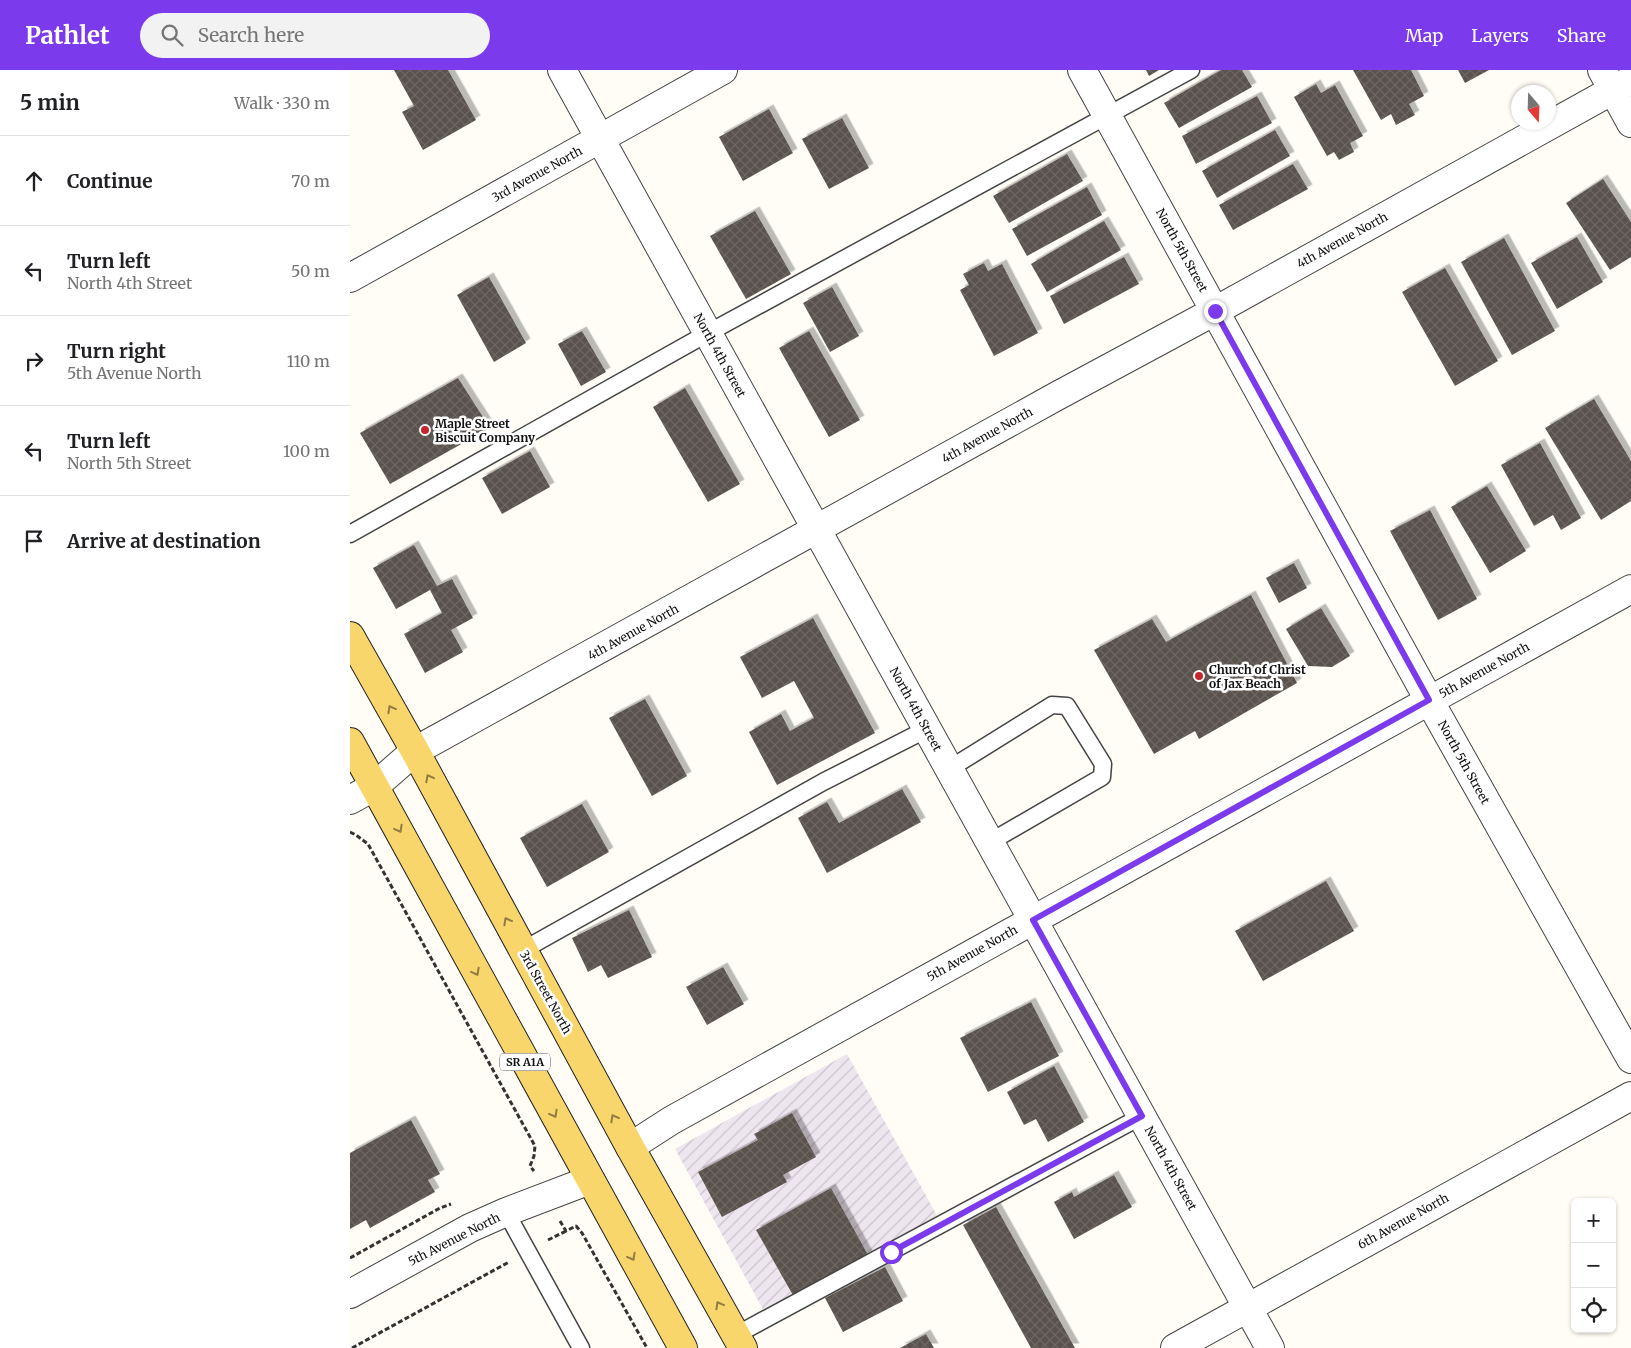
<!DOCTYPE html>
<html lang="en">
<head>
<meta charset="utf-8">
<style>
  :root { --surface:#fff; --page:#f2f2f2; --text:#202124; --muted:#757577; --line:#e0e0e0; --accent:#7c3aed }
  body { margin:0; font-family:Merriweather,serif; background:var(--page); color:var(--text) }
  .controls { position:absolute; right:15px; bottom:15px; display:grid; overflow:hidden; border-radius:8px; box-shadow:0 1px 4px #0004 }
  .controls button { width:45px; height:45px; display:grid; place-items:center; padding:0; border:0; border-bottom:1px solid var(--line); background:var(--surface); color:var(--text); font:25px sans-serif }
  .compass { position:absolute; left:1161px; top:15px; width:45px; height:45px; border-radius:50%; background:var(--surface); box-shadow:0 1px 4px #0004; rotate:161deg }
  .stop { position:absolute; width:15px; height:15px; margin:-11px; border:4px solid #7c3aed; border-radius:50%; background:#fff }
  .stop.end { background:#7c3aed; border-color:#fff; box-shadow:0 1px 5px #0008 }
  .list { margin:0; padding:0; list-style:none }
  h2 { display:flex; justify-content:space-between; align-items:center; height:65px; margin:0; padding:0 20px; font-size:21px }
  h2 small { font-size:16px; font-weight:400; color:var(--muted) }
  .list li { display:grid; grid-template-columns:32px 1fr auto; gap:15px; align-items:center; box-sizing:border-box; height:90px; padding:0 20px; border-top:1px solid var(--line) }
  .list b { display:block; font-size:19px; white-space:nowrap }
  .list p { margin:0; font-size:16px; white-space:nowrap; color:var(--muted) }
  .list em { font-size:16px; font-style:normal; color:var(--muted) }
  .icon { flex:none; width:28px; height:28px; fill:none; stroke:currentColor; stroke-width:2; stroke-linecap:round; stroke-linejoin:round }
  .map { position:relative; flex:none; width:1281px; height:1278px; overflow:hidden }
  header { display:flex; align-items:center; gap:30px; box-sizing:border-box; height:70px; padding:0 25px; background:var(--accent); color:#fff }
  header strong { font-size:24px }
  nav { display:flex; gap:28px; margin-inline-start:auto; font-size:18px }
  .search { width:350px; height:45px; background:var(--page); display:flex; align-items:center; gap:12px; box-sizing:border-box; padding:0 18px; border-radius:28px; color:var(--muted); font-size:19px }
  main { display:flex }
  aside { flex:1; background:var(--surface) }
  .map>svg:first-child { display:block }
</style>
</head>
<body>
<header>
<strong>Pathlet</strong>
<div class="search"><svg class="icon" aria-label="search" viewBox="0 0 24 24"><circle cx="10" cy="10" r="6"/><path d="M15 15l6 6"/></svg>Search here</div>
<nav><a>Map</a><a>Layers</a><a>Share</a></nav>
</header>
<main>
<aside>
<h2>5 min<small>Walk · 330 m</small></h2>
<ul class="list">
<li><svg class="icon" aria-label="ahead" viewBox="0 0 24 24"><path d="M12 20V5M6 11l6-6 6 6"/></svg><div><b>Continue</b></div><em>70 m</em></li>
<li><svg class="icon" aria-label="left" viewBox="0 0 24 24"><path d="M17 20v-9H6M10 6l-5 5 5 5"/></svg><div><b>Turn left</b><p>North 4th Street</p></div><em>50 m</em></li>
<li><svg class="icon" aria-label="right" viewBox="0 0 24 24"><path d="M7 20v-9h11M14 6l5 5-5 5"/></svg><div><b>Turn right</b><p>5th Avenue North</p></div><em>110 m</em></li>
<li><svg class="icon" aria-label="left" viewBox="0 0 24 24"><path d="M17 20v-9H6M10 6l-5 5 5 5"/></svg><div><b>Turn left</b><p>North 5th Street</p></div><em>100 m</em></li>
<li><svg class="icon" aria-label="arrive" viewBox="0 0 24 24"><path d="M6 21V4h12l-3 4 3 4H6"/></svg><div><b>Arrive at destination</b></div></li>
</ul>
</aside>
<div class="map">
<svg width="1281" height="1278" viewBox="0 0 1281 1278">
  <defs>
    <pattern id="industrial-furrows" width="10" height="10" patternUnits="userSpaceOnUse" patternTransform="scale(1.25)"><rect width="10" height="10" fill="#eee6ef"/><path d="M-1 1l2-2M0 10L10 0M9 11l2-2" fill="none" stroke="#cbc4cc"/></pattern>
    <pattern id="building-cross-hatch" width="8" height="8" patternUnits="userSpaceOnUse" patternTransform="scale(1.25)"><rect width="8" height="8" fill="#5a524d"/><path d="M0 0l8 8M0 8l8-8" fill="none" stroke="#6d6662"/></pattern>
    <filter id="shadow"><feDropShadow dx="4.5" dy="-4.5" stdDeviation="0" flood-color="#0004"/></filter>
  </defs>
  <rect width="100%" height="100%" fill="#fffdf5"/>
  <path fill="url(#industrial-furrows)" d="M497,984L589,1149L415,1243L325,1079Z"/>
  <path fill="url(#building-cross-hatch)" filter="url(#shadow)" d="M44,0H98L126,50L73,80L52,42L64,36Z
    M796,0H809L799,6Z
    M871,0H892L902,17L829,58L814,33Z
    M1003,0H1061L1074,26L1059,34L1065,45L1046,55L1041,44L1031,50Z
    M1108,0H1139L1115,13Z
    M966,14L971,23L985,15L1013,66L1000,73L1004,82L989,90L984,82L977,86L944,27Z
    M907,26L922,53L846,94L832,66Z
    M419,39L443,83L393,111L369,67Z
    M492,48L519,98L479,119L452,69Z
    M925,60L940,86L867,128L852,101Z
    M717,84L733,111L659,153L643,126Z
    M943,94L958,119L883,160L869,135Z
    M1253,109L1281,152V187L1260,200L1216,133Z
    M737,117L752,145L677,186L662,159Z
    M405,141L441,204L396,229L360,166Z
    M754,151L771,180L697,222L681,194Z
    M1227,167L1253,212L1207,239L1181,193Z
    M1154,168L1205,261L1162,285L1111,192Z
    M774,187L789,214L714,254L700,226Z
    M634,193L638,201L652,194L688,263L644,286L610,220L619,215L613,204Z
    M1095,198L1148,291L1105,316L1052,222Z
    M139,207L176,273L144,292L107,225Z
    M482,217L509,266L480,282L453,233Z
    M232,261L256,302L231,316L208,274Z
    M459,261L510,350L479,367L429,278Z
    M108,308L140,358L40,414L10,363Z
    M335,318L390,414L358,432L303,337Z
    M1244,329L1281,391V431L1251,450L1195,358Z
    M1190,373L1231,448L1211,460L1203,445L1184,456L1151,395Z
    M180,381L200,417L152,444L132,408Z
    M1137,416L1176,481L1140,503L1101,437Z
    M1080,440L1127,529L1088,550L1040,461Z
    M64,475L87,516L102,509L123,548L101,560L113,582L75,603L54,564L92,543L80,520L46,539L23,498Z
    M944,493L957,518L929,533L916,508Z
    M901,525L947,613L849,669L845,661L804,684L744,580L802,549L816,572Z
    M971,538L1000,586L982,597L958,596L936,559Z
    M463,548L525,663L427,715L399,662L431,644L440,661L464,648L444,611L412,628L390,587Z
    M295,629L337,706L302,726L259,648Z
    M552,719L571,752L477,803L448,748L477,732L489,753Z
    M232,734L259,782L197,817L170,768Z
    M976,811L1004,861L913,911L885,861Z
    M279,840L302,887L258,908L251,895L238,902L222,868Z
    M373,897L394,934L357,955L336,917Z
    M681,932L709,986L638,1022L610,968Z
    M704,996L734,1052L698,1072L686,1049L674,1055L657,1022Z
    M442,1043L466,1087L433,1105L437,1112L372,1147L348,1102L408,1070L404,1064Z
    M61,1050L90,1104L78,1110L85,1122L20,1158L16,1150L0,1159V1083Z
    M764,1105L782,1137L724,1169L704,1132L722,1122L724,1127Z
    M481,1118L518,1185L444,1227L406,1160Z
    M646,1137L725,1278H681L613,1155Z
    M535,1197L553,1231L493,1262L475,1228Z
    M576,1264L584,1278H550Z"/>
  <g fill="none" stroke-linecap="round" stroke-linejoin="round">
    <defs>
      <path id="service" d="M0,464L358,263L841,0
        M599,699L702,635L717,636L753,694L752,707L640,772
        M173,880L473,712L577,659
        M156,1142L231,1278
        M386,1265L792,1046"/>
      <path id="minor" d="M212,0L920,1278
        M732,0L1079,630L1281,989
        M1252,0L1281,53
        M0,208L373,0
        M0,730L25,716L65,681L707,326L865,241L1281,10
        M280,1077L322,1050L1281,519
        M0,1224L120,1158L156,1142L240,1110
        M825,1278L1281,1026"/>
      <path id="primary" d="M0,566L65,681L280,1077L393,1278
        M0,672L333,1278"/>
    </defs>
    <use href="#service" stroke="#444" stroke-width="19"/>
    <use href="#minor" stroke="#444" stroke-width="30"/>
    <use href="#primary" stroke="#222" stroke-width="30"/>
    <path stroke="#333" stroke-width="3" stroke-dasharray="5 2.5" stroke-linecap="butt" d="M0,762L6,765L18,774L185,1076L184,1086L180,1096L184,1101
      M210,1151L216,1161L226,1156L232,1163L297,1278
      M198,1170L216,1161
      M0,1188L90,1138L101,1134
      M2,1278L159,1192"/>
    <use href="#service" stroke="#fff" stroke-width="16"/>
    <use href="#minor" stroke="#fff" stroke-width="28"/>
    <use href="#primary" stroke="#f9d66b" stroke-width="28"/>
  </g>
  <defs><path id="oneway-chevron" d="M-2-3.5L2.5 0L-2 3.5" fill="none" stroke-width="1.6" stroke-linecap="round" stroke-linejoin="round" transform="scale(1.25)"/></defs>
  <g stroke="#917d42">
    <use href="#oneway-chevron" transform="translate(41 639) rotate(-119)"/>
    <use href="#oneway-chevron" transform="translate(79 708) rotate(-118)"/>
    <use href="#oneway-chevron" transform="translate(49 759) rotate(61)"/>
    <use href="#oneway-chevron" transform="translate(157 851) rotate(-119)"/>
    <use href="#oneway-chevron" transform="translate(126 902) rotate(61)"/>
    <use href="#oneway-chevron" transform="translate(204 1044) rotate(61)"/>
    <use href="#oneway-chevron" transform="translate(264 1048) rotate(-119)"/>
    <use href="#oneway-chevron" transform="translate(282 1187) rotate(61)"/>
    <use href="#oneway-chevron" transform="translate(369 1235) rotate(-119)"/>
  </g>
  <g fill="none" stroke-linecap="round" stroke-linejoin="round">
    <path stroke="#7c3aed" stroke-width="6" d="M541,1182L792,1046L683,850L1079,630L865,241"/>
  </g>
  <g fill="#c4262e" stroke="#fff" stroke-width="2">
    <circle cx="75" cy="360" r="5"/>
    <circle cx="849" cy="606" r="5"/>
  </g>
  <g text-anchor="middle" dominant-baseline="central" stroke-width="5" stroke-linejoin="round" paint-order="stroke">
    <rect fill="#fff" stroke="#585858" stroke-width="1" x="150" y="983.5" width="50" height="17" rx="4"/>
    <g font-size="11" font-weight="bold" fill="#111">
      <text x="175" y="992">SR A1A</text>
    </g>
    <g font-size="12" fill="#111" stroke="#fff">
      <text transform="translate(187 104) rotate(-29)">3rd Avenue North</text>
      <text transform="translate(992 170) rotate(-29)">4th Avenue North</text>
      <text transform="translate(832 180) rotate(61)">North 5th Street</text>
      <text transform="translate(370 285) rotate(61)">North 4th Street</text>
      <text transform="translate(637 365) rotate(-29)">4th Avenue North</text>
      <text transform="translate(283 562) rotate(-29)">4th Avenue North</text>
      <text transform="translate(1134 600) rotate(-29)">5th Avenue North</text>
      <text transform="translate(566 639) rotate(61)">North 4th Street</text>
      <text transform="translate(1114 692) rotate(61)">North 5th Street</text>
      <text transform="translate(622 883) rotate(-29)">5th Avenue North</text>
      <text transform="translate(196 922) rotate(61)">3rd Street North</text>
      <text transform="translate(821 1098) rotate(61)">North 4th Street</text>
      <text transform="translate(1053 1151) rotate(-29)">6th Avenue North</text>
      <text transform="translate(104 1169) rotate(-27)">5th Avenue North</text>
    </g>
    <g font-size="12" font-weight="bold" fill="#111" stroke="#fff" text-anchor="start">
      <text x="85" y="353">Maple Street<tspan x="85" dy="14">Biscuit Company</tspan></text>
      <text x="859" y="599">Church of Christ<tspan x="859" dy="14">of Jax Beach</tspan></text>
    </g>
  </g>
</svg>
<div class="controls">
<button>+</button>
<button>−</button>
<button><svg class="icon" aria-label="locate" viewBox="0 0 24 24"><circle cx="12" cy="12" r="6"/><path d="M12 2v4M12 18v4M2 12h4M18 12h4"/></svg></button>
</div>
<svg class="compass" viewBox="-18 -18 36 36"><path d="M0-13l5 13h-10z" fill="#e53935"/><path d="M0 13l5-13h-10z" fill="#757577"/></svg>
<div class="stop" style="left:541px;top:1182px"></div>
<div class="stop end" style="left:865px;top:241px"></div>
</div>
</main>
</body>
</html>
